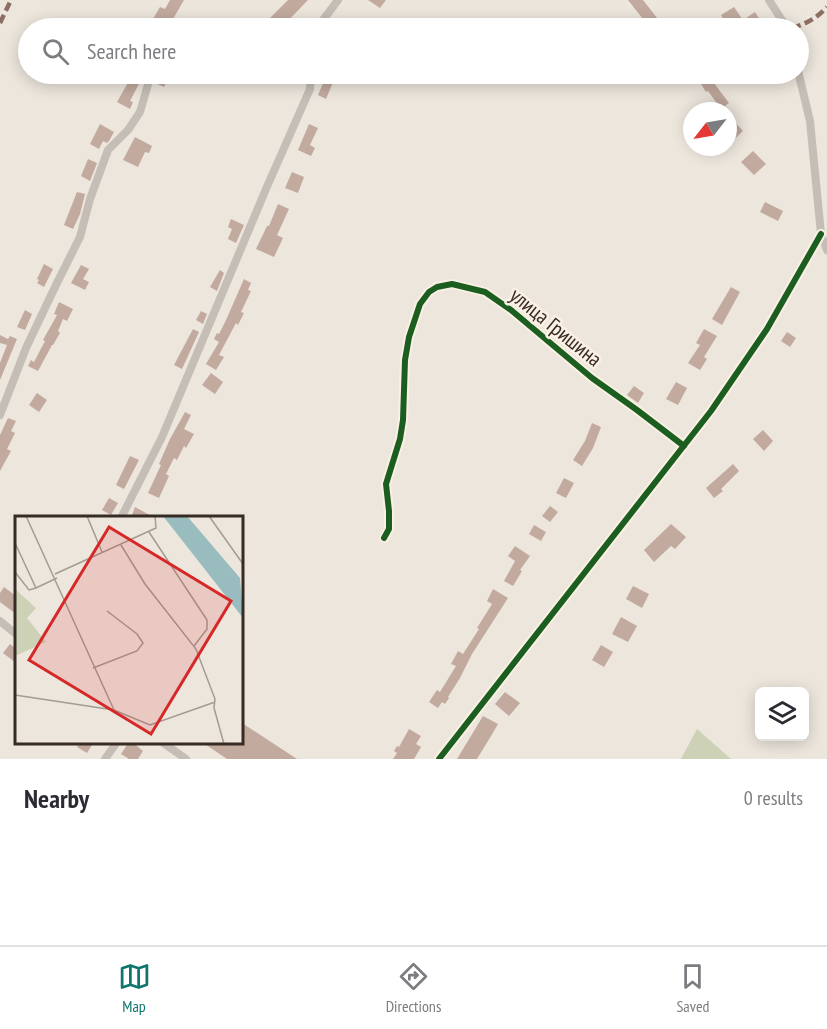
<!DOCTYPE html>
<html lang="en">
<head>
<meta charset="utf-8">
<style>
  :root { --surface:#fff; --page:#f7f7f7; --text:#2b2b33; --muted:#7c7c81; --line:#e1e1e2; --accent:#0f766e }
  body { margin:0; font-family:"PT Sans Narrow",sans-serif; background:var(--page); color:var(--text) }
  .controls { position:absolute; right:18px; bottom:18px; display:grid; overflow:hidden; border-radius:9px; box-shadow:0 3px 15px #0003 }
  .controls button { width:54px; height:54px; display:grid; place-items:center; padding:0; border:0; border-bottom:2px solid var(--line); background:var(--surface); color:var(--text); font:30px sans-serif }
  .compass { position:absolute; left:683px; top:102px; width:54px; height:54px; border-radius:50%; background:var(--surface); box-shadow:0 3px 15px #0003; rotate:239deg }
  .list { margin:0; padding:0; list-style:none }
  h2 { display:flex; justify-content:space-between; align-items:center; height:78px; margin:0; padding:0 24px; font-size:26px }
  h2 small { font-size:20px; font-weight:400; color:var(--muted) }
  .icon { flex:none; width:33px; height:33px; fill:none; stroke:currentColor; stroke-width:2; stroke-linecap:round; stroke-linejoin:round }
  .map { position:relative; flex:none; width:827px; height:759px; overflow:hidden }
  .search { position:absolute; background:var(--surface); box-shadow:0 3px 15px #0003; left:18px; right:18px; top:18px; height:66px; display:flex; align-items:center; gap:15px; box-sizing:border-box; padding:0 21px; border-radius:33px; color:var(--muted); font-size:22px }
  .sheet { height:186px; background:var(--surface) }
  nav { display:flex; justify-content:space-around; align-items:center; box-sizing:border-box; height:84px; border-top:2px solid var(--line); background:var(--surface); font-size:16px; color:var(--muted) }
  nav a { display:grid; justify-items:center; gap:3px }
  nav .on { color:var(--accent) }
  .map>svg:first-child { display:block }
</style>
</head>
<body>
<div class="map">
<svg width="827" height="759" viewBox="0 0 827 759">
  <rect width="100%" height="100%" fill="#ede6dd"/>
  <path fill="#cdd2b6" d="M697,729L731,759H681Z"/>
  <path fill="#c2aa9e" d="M170,0H184L169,26L153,19L160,7L165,9Z
    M288,0H308L281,28H260Z
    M368,0H386L380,8Z
    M628,0H643L661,23L654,28H650Z
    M734,7L743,20L755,12L764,26L760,28H739L736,23L728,28L721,15Z
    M159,74H170L164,87L155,83Z
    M707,74L729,103L721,109L708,91L706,92L698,79Z
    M136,75L142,78L130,101L133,102L130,109L117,102L130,79L133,80Z
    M326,76L334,80L326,99L318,95Z
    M734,121L743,131L728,145V127Z
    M100,124L114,132L109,141L107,143L103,141L99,149L90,144Z
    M309,124L318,128L310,145L315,148L311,156L298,150Z
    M135,137L152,146L149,153L145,152L138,167L123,160Z
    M753,151L766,164L754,175L741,162Z
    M88,159L97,163L90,181L81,176Z
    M292,172L304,177L298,193L285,188Z
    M77,192L85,194L80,214L73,229L64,225Z
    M765,202L783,211L778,221L760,212Z
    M278,204L289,209L277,235L283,238L274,257L256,249L267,226H269Z
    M231,219L244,225L236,243L228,239L232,229L228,227Z
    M44,264L53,269L44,287L37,283L39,280L37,279Z
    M81,265L89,269L83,279L89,282L85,290L71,283Z
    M220,270L224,273L217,291L210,287Z
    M244,279L251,283L248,290L251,291L241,312L244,313L238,325L236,323L219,355L224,357L216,370L206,364L219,342L214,339L217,333L219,334L226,320Z
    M731,287L740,292L722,325L712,319Z
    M59,302L73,309L67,321L63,319L58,331L60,333L53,345H52L38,371L28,366L31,360L34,362L45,341L43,340L57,315L54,314Z
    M25,310L32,314L25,330L17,327Z
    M201,311L207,314L203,324L196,320Z
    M193,329L199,332L182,369L174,365Z
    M704,329L717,336L704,357L707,359L700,370L688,363L700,345L696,343Z
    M787,332L796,338L790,347L781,341Z
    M0,335L8,339L10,336L17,339L0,380V363L7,345L0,343Z
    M211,373L223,382L215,394L202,385Z
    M676,382L687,388L678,405L666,399Z
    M634,386L644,393L638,403L627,395Z
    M37,393L47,400L39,412L29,405Z
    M185,412L191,415L184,429L194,434L186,448L184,446L177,460L174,458L166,474L169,476L159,498L148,493L161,465L159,464L170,439Z
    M8,418L16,421L11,431L15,433L7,449L11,451L0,471V435Z
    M592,423L601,427L593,448L582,466L573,460L585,441Z
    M763,430L773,441L764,451L753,439Z
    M130,456L139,460L124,489L116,485Z
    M733,464L739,471L721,489L723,491L714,498L706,488Z
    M564,478L574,483L566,498L556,493Z
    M109,498L118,503L111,515L102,510Z
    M550,506L558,512L550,522L542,516Z
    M135,507L155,518H137L132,515Z
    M671,524L686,537L675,549L671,546L654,562L644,550Z
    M534,525L546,532L541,541L529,534Z
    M515,546L530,556L520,570L522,571L513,586L504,581L515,561L508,556Z
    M633,586L649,594L642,608L626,599Z
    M4,587L16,596V614L0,602V593Z
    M493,589L508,598L472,654L460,678L448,697L449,698L445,704L442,702L438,708L429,702L437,690L440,692L456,666L451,664L458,651L463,654L479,629L477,628L492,604L487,601Z
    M621,617L637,626L628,642L612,634Z
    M10,644L16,649V663L3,653Z
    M601,645L613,652L604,667L592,660Z
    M505,692L520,703L509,716L495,704Z
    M483,716L498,724L491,736L477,759H457Z
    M242,723L297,759H227L202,742H242Z
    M409,729L421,736L416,744L421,747L414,759H393L397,753L394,751L397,746L399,747Z
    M80,742H94L87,753L77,747Z
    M129,742H132L143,751L138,759H129L121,754Z"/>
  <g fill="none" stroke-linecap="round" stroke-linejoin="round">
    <path stroke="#c5beb7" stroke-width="8" d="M769,0L787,28
      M317,28L338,0
      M798,71L810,121L821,234L827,250
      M0,415L26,348L55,287L80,237L90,199L108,150L128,130L140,112L151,74
      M121,518L162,437L266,189L310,89L311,74
      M384,538L389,529V511L386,484L400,439L403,420L405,360L409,337L420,304L429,292L437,287L452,284L485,292L511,310L592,378L637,410L684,446
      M0,621L16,634
      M162,742L186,759
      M105,759L117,742
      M439,759L711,411L767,329L821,234"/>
    <path stroke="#8d6e63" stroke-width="4.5" stroke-dasharray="9 4.5" stroke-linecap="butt" d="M0,23L11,0
      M792,28C806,24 817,18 827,7"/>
    <defs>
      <path id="cycleway" d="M384,538L389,529V511L386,484L400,439L403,420L405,360L409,337L420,304L429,292L437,287L452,284L485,292L511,310L592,378L637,410L684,446
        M439,759L711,411L767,329L821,234"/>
    </defs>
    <use href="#cycleway" stroke="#faf1e4" stroke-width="10"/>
    <use href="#cycleway" stroke="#1b5e20" stroke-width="6"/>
  </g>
  <g text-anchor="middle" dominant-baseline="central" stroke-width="5" stroke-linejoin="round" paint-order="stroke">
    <g font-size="21" fill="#362b25" stroke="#faf1e4">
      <text transform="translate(556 327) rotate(39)">улица Гришина</text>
    </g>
  </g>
  <g transform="translate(15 516)">
    <rect width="228" height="228" fill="#ede6dd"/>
    <path d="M0,73L21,92L12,102L31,126L0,140Z" fill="#cdd2b6"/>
    <path d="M148,0H172L225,62L228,102Z" fill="#99bdbe"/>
    <path fill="none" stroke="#a49b93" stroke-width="1.5" d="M11,0L99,194M72,0L87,36M194,0L228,48M134,16L192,104V113L179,130M0,27L21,72L42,62M106,29L130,68L181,133L200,183L199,192L209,228M0,56L14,74L21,72M40,58L141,12L140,0M78,152L122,135L128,127L122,118L92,95M0,179L99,194L135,209L200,186"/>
    <path fill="#d62828" fill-opacity="0.15" stroke="#d62828" stroke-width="3" d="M94,11L216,85L136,218L14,144Z"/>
    <rect width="228" height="228" fill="none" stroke="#362b25" stroke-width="3"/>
  </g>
</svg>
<div class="controls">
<button><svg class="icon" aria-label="layers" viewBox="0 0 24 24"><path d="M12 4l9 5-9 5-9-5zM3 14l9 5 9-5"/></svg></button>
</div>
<svg class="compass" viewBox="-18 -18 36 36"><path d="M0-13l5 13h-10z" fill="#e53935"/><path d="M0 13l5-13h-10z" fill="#7c7c81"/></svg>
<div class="search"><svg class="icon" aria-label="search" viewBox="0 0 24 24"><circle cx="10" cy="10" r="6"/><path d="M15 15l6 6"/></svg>Search here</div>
</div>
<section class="sheet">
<h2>Nearby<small>0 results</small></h2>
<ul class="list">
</ul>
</section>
<nav>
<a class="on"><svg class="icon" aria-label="map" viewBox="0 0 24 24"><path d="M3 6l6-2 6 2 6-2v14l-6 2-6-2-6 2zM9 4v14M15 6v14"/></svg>Map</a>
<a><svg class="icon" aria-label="directions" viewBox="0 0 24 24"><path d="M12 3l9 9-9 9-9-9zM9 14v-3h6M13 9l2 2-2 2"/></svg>Directions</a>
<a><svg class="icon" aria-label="saved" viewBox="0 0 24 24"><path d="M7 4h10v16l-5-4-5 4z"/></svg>Saved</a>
</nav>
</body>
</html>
